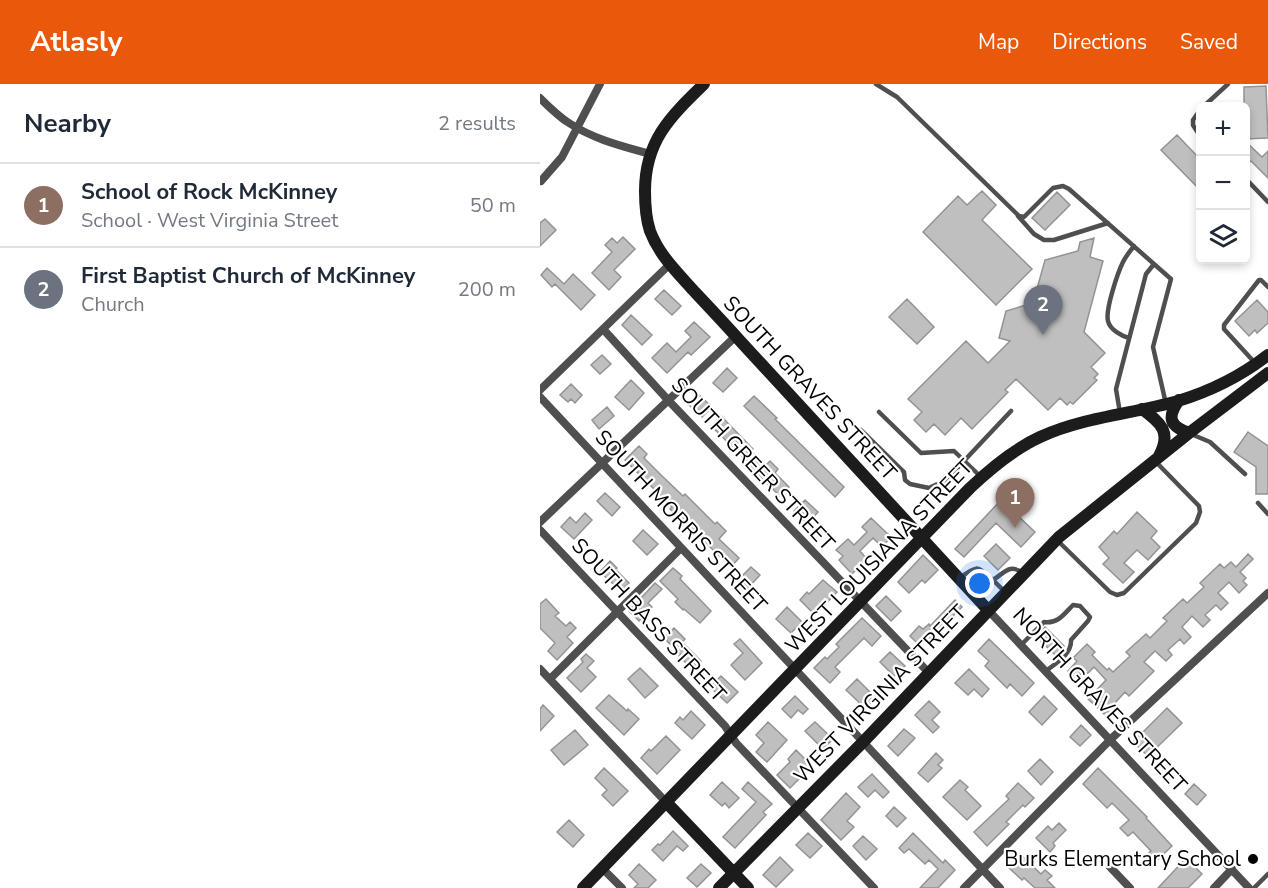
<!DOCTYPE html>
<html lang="en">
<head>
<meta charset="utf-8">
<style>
  :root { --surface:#fff; --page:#f2f2f3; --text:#1f2937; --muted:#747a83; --line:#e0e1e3; --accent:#ea580c }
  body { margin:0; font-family:"Nunito Sans",sans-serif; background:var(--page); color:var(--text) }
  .controls { position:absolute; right:18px; top:18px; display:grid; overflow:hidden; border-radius:9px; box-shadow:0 3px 9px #0003 }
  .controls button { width:54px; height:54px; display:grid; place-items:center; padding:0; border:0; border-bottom:2px solid var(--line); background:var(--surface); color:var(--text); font:30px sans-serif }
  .you { position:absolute; left:440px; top:500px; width:21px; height:21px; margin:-15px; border:4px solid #fff; border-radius:50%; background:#1a73e8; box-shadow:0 0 0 9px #1a73e833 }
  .badge { display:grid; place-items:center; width:39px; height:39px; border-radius:50%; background:var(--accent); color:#fff; font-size:20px; font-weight:700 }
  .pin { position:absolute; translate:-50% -50px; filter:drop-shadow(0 2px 3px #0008) }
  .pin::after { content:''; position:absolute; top:32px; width:21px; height:18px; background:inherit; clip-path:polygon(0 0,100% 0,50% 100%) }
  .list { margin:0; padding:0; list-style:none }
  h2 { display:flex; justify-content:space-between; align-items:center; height:78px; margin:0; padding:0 24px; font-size:26px }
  h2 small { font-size:20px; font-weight:400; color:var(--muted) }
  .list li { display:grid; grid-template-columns:39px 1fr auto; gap:18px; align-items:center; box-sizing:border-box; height:84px; padding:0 24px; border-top:2px solid var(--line) }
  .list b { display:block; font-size:22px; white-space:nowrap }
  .list p { margin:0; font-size:20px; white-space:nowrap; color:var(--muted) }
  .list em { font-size:20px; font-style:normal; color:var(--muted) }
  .icon { flex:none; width:33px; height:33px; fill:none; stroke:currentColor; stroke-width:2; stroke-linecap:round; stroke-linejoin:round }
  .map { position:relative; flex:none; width:728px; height:804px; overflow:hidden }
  header { display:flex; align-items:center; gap:36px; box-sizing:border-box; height:84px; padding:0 30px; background:var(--accent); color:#fff }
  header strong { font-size:28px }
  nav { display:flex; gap:33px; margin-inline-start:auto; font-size:21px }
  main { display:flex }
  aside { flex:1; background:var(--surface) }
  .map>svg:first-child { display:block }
</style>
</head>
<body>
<header>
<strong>Atlasly</strong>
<nav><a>Map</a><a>Directions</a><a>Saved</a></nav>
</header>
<main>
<aside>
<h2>Nearby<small>2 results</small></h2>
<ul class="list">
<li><span class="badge" style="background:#8d6e63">1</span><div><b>School of Rock McKinney</b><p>School · West Virginia Street</p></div><em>50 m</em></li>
<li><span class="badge" style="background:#6b7280">2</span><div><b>First Baptist Church of McKinney</b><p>Church</p></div><em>200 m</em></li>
</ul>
</aside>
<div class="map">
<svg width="728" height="804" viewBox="0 0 728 804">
  <rect width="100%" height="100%" fill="#fff"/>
  <path fill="#bfbfbf" stroke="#939393" stroke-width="1.5" d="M726,2L728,54L705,55V22H704V3Z
    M637,51L660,75V106L621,66Z
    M705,57L722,73L728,67V94L711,77L705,82Z
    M442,107L456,121L442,136L492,185L456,221L383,148L418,112L427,121Z
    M517,108L530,121L505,146L492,134Z
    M5,135L16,146L0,162V139Z
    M83,153L95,165L74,186L81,193L69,206L52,189L72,168L65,161L72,154L77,159Z
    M554,154L550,173L563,177L544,248L565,269L551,283L558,290L554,294L557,296L533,320L530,318L527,321L520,314L508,326L476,295L465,306L468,308L432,345L421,334L405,351L394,340L386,348L374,336L382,328L368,315L426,257L448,279L470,257L459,254L466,227L493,219L505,176L538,167L540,158Z
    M7,184L24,200L33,190L55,211L41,226L15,200L12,203L1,191Z
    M124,206L141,222L132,231L115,215Z
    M367,215L394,243L377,260L349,233Z
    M717,216L728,228V239L717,249L715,246L709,252L695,237Z
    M91,231L112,251L102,261L82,241Z
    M154,238L170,253L151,271L148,268L127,289L112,274L127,259L136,268L151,253L145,247Z
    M62,271L71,280L60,290L51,281Z
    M187,284L197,294L183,308L173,299Z
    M91,296L104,309L89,326L75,313Z
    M31,300L42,311L35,319L31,315L28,318L20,311Z
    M158,310L172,323L162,333L148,320Z
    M214,312L237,334L235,335L304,403L295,413L204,322Z
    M67,323L74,332L59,345L52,336Z
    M181,332L213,365L211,367L226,381L230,377L238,385L235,389L249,403L240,412L207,381L209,379L171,342Z
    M708,348L728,362V410H716V383L694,368Z
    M99,362L107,370L104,374L121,391L143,412L145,410L175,440L177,438L186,447L179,455L199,474L191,483L130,425L132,423L85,376Z
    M65,409L80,423L72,432L57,417Z
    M265,416L278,428L267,440L254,427Z
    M461,416L495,448L481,463L456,439L424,473L415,465Z
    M597,428L617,447L611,454L620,463L608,476L597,466L584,479L594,488L583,499L563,480L569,474L559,463L574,447L577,450Z
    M45,429L52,436L34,455L21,443L30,433L36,439Z
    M331,434L351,453L342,463L333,454L320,467L327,475L312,490L299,476L303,472L296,466L308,455L314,461L327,448L322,443Z
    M103,446L118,460L107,471L93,457Z
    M456,460L470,474L458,486L444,472Z
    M708,470L713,475L700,488L706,494L703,497L707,501L699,509L689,498L678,509L688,519L681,526L676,521L665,531L670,536L663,543L652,532L642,543L651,553L644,560L640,555L628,566L632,571L626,577L615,567L604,578L614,587L589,612L585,608L575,619L578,622L570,630L567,627L564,630L548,615L566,596L554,583L544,593L540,590L535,595L528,587L537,577L533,574L547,560L555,568L552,571L567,586L569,584L573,588L590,572L586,568L606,550L610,554L627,537L623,534L643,515L647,519L664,503L660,499L680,480L684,484L691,478L696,483Z
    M383,471L398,486L385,499L382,496L369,509L358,498Z
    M70,477L77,484L75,485L89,499L81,507L60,488Z
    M211,483L220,491L208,504L199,495Z
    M133,484L142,492L140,495L171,527L160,539L144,525L143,526L135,518L138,515L120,497Z
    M283,496L297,508L275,531L260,516L267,508L269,510Z
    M115,499L122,505L108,519L112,523L99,537L89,527Z
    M346,512L361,527L351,537L336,522Z
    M6,515L19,529L15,532L26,542L30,538L36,544L27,553L33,559L17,576L8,567L15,559L0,544V520Z
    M415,516L422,523L386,559L381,554L377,559L370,552L379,542L383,545L389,540L390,542Z
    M247,523L262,538L251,549L236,535Z
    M322,534L341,552L332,562L324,554L295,583L300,588L290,599L274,584L285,573L287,575L299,563L296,560Z
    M505,543L524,562L515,571L496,552Z
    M134,544L145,555L142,558L161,577L153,586L139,572L141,571L124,554Z
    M200,555L222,579L205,596L191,581L203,569L194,560Z
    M449,555L494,599L482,612L470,600L467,604L445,582L449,577L438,567Z
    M350,568L365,582L354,592L340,578Z
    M46,570L54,577L47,584L56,593L41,608L27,594L43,578L41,575Z
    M100,584L118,602L105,614L88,595Z
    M429,585L449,605L442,613L434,605L428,611L415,599Z
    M181,592L198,608L187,619L170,603Z
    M317,595L336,614L326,625L306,606Z
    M69,611L87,627L88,625L99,635L84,651L56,624Z
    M255,612L268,625L263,630L258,626L251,634L242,625Z
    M504,612L517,625L502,641L489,628Z
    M389,617L400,628L392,636L399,643L393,649L375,631Z
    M3,621L14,632L0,647V625Z
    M627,624L642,639L608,672L593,658Z
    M151,627L165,641L152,655L135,639L140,633L143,636Z
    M228,638L247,656L227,678L216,668L224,659L216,651Z
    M275,638L293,655L283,665L265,647Z
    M541,641L551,651L540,662L530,653Z
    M364,645L375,654L358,672L348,662Z
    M35,646L48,661L24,681L11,666Z
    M126,652L140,666L117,690L101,674L109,665L111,667Z
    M256,666L272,682L250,704L237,691L250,678L248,675Z
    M396,669L403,676L398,681L402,684L388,698L378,689Z
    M500,675L513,688L501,701L488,687Z
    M64,684L88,707L73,722L62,711L67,706L55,694Z
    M558,684L607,733L606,734L632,762L612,781L604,773L611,767L593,748L588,752L580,744L589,736L572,719L567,724L543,700Z
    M332,690L349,708L343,714L335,706L328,713L318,703Z
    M420,696L428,703L425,706L441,722L427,736L403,713Z
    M182,698L199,714L189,724L185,719L182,722L170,711Z
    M208,698L232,720L223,728L226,731L195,764L183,753L216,718L202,705Z
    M478,699L494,714L485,723L483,721L466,738L469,740L447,762L434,748L469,715L466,712Z
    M654,700L666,711L657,721L645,710Z
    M306,709L320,723L307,737L314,743L301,756L281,736Z
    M354,723L366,734L357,743L346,732Z
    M29,736L44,751L33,763L17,748Z
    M519,739L526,746L513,759L515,762L510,768L496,754L508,742L512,746Z
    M133,747L148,762L143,767L137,762L123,777L112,766L118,760L120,761Z
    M268,749L282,762L270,774L256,761Z
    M373,749L403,779L405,776L415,786L398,804H380L398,785L389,776L385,780L369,765L364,769L359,764Z
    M323,752L337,765L326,776L313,762Z
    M481,771L501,790L505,786L512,792L507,796L515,804H495L484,794L482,796L469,784Z
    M240,773L253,786L236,803L223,791Z
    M646,774L662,790L648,804H618Z
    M99,780L116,796L108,804H94L98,800L89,791Z
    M161,780L171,789L157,803L147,794Z"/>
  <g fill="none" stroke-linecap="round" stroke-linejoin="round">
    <path stroke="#4f4f4f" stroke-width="4.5" d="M336,0L357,13L479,132L484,133L513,104L523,102L529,105L631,195L613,263L626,320
      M664,22L688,0
      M660,26L653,36V41L660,52
      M706,95L728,118
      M478,132L494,150L504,156H514L568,139
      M589,254C582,252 570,246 568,237C565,226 578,188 583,178C586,172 590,167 594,162
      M716,280L684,245V241L719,196H721L728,203
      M339,328L381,369L414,367L441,393
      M580,329L576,305L606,190L614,180
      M321,346L364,388L365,396L370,400L389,404L406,396L471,327
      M651,350L670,358L705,390
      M718,419L728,430
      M518,457L570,508L577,511L584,509L656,439L660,428L659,422L616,378
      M421,493C439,480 437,483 453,496L436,513
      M464,507L453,496C467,487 468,480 484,489
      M481,561L504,538C518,540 524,530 533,521L540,522L550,533L548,537L531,556C532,570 516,579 506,587
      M714,804L728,790"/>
    <path stroke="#4f4f4f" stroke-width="8" d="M0,14C9,23 18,32 29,39C53,55 82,62 110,70
      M1,97L22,73L60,0
      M63,245L128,316L389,589
      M0,306L130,180
      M0,313L460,804
      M0,438L196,252
      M0,446L185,642L196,659L334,804
      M448,526L709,804
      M0,585L126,718
      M10,595L141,464
      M570,783L590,804
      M62,784L82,804
      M424,804L571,655L728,509
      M674,804L692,785"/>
    <path stroke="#1c1c1c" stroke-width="12" d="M164,0C130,33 105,57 105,107C105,120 106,135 110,147C119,171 137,188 153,206C169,223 186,241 202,259C284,348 366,437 448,526
      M639,316C627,333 629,342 649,349
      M602,325C621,339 632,348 619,372
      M126,718L208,804
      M43,804L430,404C451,384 474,365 500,353C544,333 592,330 638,317C671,307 701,292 728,271
      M179,804L324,657L519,453L649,349L728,289"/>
  </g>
  <circle fill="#000" stroke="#fff" stroke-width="2" cx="713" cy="775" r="6"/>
  <g text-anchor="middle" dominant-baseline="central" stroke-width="4.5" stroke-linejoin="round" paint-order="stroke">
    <g font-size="21" fill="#000" stroke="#fff">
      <text transform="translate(270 304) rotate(47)">SOUTH GRAVES STREET</text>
      <text transform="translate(213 380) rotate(47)">SOUTH GREER STREET</text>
      <text transform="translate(141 437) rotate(47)">SOUTH MORRIS STREET</text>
      <text transform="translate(339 472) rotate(-46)">WEST LOUISIANA STREET</text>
      <text transform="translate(109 536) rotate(47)">SOUTH BASS STREET</text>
      <text transform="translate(340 610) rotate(-46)">WEST VIRGINIA STREET</text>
      <text transform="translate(560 616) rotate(47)">NORTH GRAVES STREET</text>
    </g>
    <g font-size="21" fill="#000" stroke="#fff" text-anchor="end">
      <text x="701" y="775">Burks Elementary School</text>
    </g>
  </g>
</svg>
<div class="controls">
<button>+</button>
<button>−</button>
<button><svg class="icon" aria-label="layers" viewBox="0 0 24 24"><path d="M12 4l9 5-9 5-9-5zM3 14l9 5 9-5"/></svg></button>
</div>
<div class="you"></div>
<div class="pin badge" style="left:475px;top:444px;background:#8d6e63">1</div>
<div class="pin badge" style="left:503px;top:251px;background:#6b7280">2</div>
</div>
</main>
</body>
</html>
